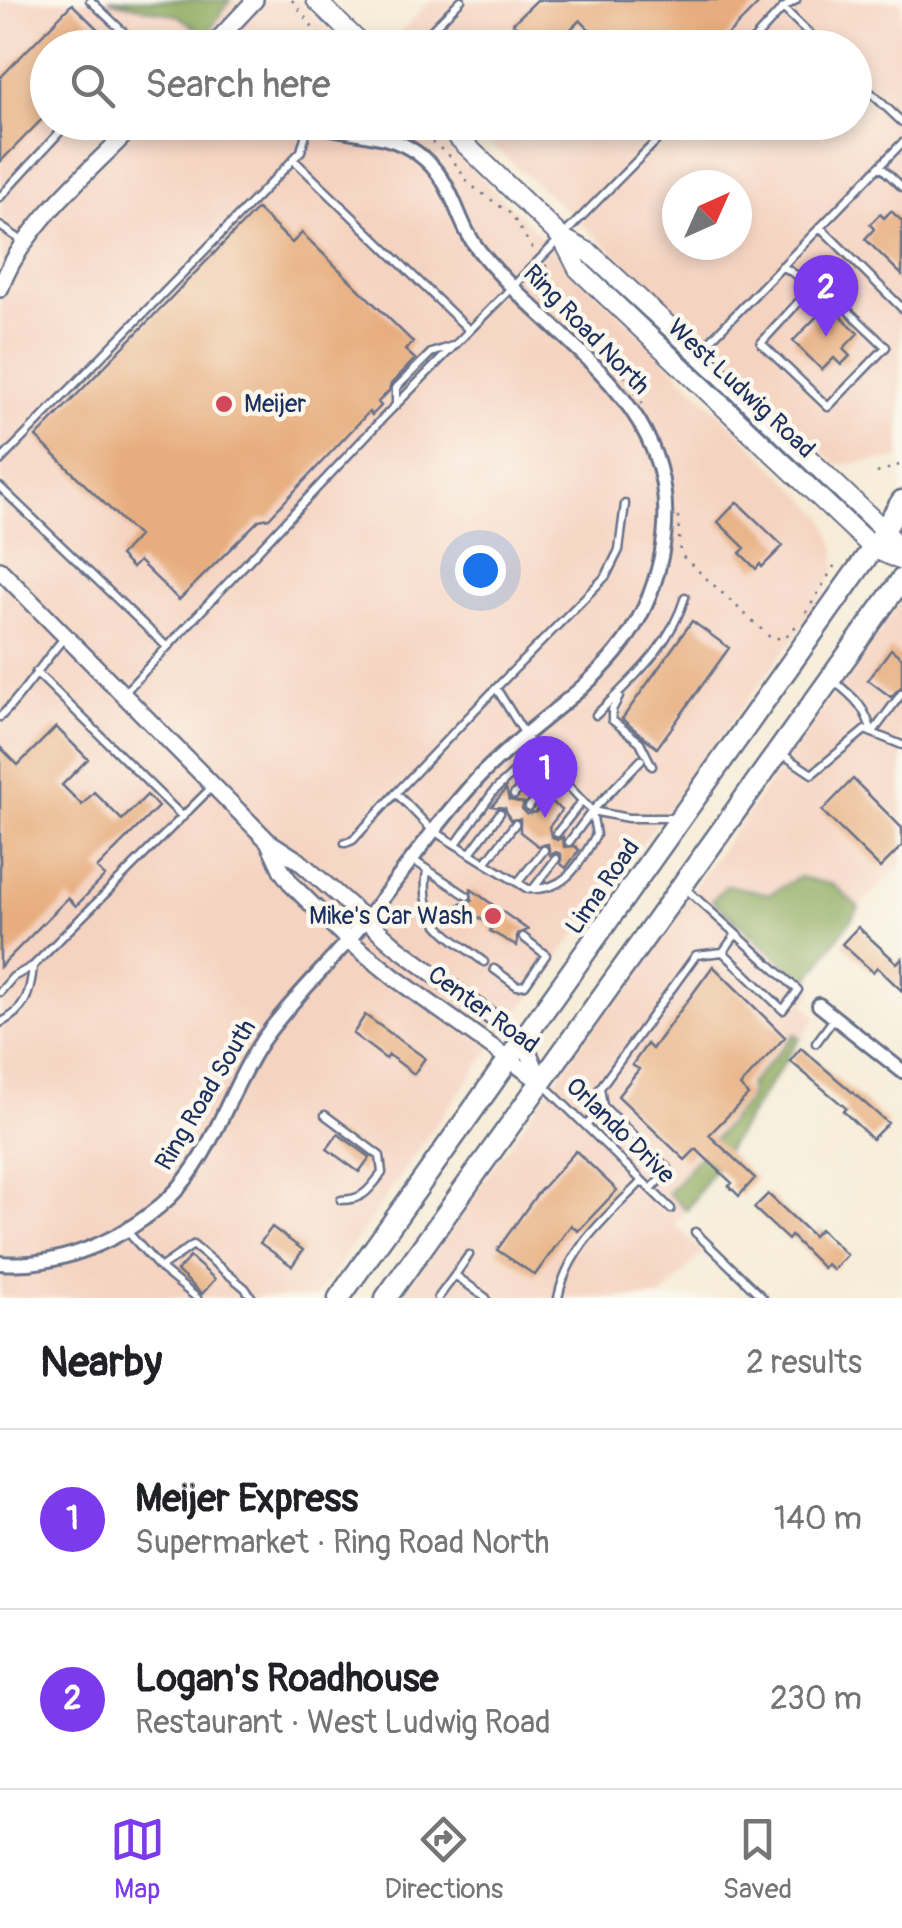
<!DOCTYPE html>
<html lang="en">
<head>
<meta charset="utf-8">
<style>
  :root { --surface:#fff; --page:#f6f6f6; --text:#202124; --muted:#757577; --line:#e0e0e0; --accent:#7c3aed }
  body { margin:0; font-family:Pangolin,sans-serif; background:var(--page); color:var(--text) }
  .compass { position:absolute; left:662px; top:170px; width:90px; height:90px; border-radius:50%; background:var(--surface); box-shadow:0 5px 15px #0003; rotate:45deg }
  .you { position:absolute; left:480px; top:570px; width:35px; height:35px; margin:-25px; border:8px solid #fff; border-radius:50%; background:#1a73e8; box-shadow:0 0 0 15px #1a73e833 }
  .badge { display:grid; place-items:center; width:65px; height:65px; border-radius:50%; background:var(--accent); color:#fff; font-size:32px; font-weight:700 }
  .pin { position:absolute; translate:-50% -82px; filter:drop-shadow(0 2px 5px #0008) }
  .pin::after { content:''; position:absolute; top:52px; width:35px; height:30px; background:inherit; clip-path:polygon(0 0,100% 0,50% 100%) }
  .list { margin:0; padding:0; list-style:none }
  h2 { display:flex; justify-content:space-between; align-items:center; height:130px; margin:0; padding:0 40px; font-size:42px }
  h2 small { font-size:32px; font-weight:400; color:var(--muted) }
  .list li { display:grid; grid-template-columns:65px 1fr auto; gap:30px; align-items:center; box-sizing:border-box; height:180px; padding:0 40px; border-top:2px solid var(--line) }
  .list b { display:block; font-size:38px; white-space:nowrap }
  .list p { margin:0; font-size:32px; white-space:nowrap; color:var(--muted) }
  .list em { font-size:32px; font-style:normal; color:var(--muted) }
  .icon { flex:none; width:55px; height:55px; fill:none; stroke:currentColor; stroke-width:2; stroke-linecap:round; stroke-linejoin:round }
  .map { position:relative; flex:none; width:902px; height:1298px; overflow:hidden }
  .search { position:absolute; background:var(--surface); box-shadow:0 5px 15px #0003; left:30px; right:30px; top:30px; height:110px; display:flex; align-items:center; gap:25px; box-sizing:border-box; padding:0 35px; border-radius:55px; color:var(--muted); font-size:38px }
  .sheet { height:490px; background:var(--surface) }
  nav { display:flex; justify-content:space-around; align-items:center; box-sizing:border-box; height:140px; border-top:2px solid var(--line); background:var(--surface); font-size:28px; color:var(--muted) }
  nav a { display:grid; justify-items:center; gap:5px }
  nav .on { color:var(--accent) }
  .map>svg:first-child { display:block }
</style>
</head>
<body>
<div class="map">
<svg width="902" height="1298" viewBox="0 0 902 1298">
  <rect width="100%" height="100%" fill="#fbf7ec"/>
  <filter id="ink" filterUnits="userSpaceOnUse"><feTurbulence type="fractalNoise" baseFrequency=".01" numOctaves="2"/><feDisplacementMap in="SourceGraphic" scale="20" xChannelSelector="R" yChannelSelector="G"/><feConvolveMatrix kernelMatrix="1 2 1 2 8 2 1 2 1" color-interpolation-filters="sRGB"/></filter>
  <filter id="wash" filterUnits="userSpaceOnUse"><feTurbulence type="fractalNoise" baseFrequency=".0048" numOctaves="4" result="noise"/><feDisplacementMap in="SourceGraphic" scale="40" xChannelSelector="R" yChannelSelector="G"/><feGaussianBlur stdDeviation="2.25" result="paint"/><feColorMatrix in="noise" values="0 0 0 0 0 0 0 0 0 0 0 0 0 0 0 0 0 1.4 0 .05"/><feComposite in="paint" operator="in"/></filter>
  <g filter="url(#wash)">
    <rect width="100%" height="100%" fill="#f6ecd7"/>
    <path fill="#f5d3c1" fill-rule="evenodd" d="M0,0H298L348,47L48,48V122L426,123L823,515L836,549V569L815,609L432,1130L316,1298H0Z
      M431,0H902L900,458L837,465L603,243L467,123L854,122V48H385ZM677,185H737V245H677Z
      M902,598V864L859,908L806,982L814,990L805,1003L816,1017L675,1224L703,1253L660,1298H399Z"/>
    <path fill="#8aa95c" stroke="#526c5d" stroke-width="2.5" d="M109,0H230L206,36L179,16Z
      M799,877L834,885L859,908L806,983L712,900L727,885L770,894Z
      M795,1034L800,1038L687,1210L668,1193L750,1097L749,1085Z"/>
    <g id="blocks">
      <path fill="#e7ad7e" d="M537,0H762L715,48H608L580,20L552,48H537L513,23Z
        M72,4L117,48H48V113L0,162V78Z
        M257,209L292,243L302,233L413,342L405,350L415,359L391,384L389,391L378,402L381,406L372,415L369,412L269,518L259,520L179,600L139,561L132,568L120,556L138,536L36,437Z
        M891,211L902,221V275L865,239L874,229L870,224L880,214L884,218Z
        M829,304L858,333L843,349L850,356L841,365L834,358L822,370L793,341Z
        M737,502L783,546L762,567L760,564L756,569L740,553L745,548L718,522Z
        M692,621L729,648L657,748L622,719Z
        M891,649L902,658V686L891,697L868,680Z
        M56,727L88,759L62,785L82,805L94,792L122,820L147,795L158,807L97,868L105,876L76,906L68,898L0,967V747L18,765Z
        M853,779L902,828V846L880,868L822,811Z
        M506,789L509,800L524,803L522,809L527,814L536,812L547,799L562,810L549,827L551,836L557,840L563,837L564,847L575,846L579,850L566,868L561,864V854L556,852L550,855L548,844L538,846L520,832V819L510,820L505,808L492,806Z
        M471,889L528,930L517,934V946L490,931L492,927L460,904L472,901Z
        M858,927L897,963L902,958V991L877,967L873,972L842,944Z
        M713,966L785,1037L740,1086L748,1095L709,1135L755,1178L739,1196L729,1186L732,1183L696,1149L685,1160L618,1096L639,1069L632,1065L647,1044L652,1049Z
        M365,1015L425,1058L414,1074L389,1055L386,1059L353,1034Z
        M801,1048L888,1123L872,1139L843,1111L846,1108L790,1061Z
        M338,1134L370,1157L359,1172L327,1149Z
        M576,1151L617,1190L578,1231L571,1225L535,1275L497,1250L537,1194Z
        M768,1194L813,1236L820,1229L847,1255L833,1270L827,1264L823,1268L791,1236L788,1240L754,1208Z
        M272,1227L303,1250L292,1266L260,1243Z
        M190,1257L215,1279L202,1294L177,1271Z"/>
    </g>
  </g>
  <g filter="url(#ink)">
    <use href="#blocks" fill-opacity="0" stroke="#687188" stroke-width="2.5"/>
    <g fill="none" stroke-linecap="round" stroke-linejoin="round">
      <defs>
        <path id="service" d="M90,0L140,48
          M783,8L824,48
          M414,48L461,0
          M746,48L783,8L796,0
          M854,77L902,122
          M293,159L469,330
          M880,166L902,187
          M0,197L69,122
          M0,226L24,242
          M820,227L902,308
          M782,266L813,286L761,343L828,407L886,347L838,301L813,286
          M699,352L902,143
          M396,405V388L431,353L453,346
          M0,461L288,165L301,151L309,123
          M0,487L166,646
          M625,504L619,550L606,576L496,688L536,752L592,811L628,818H675
          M36,672L183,817
          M835,682C855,698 866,708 872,733
          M496,688L396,793L432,830L528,889C567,891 578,865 596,835L592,811
          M125,692L382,419L675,122
          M619,697L612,710V720L640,742L652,766
          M596,715C632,679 670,647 685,597
          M0,717C25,693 42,662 66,636
          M873,732L902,693
          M782,754L812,774L865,730L902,745
          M514,795L543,760
          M529,807L555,772
          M557,833L582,801
          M569,842L592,811L641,760
          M345,843L353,840L396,793
          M456,844L494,791L536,752
          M470,853L500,813
          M413,860L467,896
          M486,862L515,824
          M427,870C419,923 446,933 484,962
          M518,882L544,850
          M533,889L556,859
          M686,889L798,990L783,1010L723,952
          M494,969L517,986L525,985L546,955L523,937
          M0,992L13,977L33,966L214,785
          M0,1023C26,1010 30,994 33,967
          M816,1043L835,1017
          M543,1084L671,1209
          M603,1106L669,1170L651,1189
          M325,1115L380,1156L382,1173C369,1190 363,1200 341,1200
          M586,1126L603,1106L600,1088L696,955L723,952L736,934
          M125,1229L160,1268L197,1298
          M695,1232L763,1298
          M160,1268L193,1245L245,1288L252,1298
          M455,1275L469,1255
          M438,1298L455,1275L486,1298
          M558,1298C568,1247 607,1217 642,1181"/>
        <path id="minor" d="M819,1005L902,1071
          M0,1263C60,1268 125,1239 169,1198C214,1155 229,1088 264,1038C294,996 332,962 364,922C403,873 437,822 480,776C553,700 637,672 661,557C691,407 561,350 481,253C453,220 458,183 417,153C386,130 344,135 309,122"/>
        <path id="tertiary" d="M210,48L255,0
          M0,289C24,223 90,172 137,122
          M0,570L268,841L299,861L397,947L524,1041L541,1082
          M268,841L282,871L293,886L348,940L395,978L541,1082"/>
        <path id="secondary" d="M316,0L365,48
          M442,122L562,238L590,253L698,353L884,530L902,553
          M562,238L578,269L873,548L902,561"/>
        <path id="trunk" d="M339,1298L873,548L902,501
          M386,1298L902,579"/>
      </defs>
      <use href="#service" stroke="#687188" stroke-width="11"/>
      <use href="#minor" stroke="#687188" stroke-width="18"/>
      <use href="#tertiary" stroke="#687188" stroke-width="20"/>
      <use href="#secondary" stroke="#687188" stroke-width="22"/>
      <use href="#trunk" stroke="#687188" stroke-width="25"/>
      <path stroke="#687188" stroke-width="2.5" stroke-dasharray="2.5 8" stroke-linecap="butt" d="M292,0L328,48
        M407,122L451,157L469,184L511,214L534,251
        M545,265L551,272L542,279L539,291L548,303
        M594,346L625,377L643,404
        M877,473L902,464
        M678,516L680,554L772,639L785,637L798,624
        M806,613L836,563"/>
      <use href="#service" stroke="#fff" stroke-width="6"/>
      <use href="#minor" stroke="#fff" stroke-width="12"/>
      <use href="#tertiary" stroke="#fff" stroke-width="15"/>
      <use href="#secondary" stroke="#fff" stroke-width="18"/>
      <use href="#trunk" stroke="#fff" stroke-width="20"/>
    </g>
  </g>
  <g fill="#d1495b" stroke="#fbf7ec" stroke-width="4">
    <circle cx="224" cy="404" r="10"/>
    <circle cx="493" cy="916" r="10"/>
  </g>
  <g text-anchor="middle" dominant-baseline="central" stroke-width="9" stroke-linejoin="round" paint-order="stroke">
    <g font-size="25" fill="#1b2f5e" stroke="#fbf7ec">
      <text transform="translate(586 330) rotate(46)">Ring Road North</text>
      <text transform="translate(741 389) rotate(43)">West Ludwig Road</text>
      <text transform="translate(603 887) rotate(-55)">Lima Road</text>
      <text transform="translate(483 1010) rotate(36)">Center Road</text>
      <text transform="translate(206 1095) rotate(-59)">Ring Road South</text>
      <text transform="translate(620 1131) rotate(44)">Orlando Drive</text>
    </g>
    <g font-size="25" fill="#1b2f5e" stroke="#fbf7ec" text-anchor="start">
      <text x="244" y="404">Meijer</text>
      <text x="473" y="916" text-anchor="end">Mike's Car Wash</text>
    </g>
  </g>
</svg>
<svg class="compass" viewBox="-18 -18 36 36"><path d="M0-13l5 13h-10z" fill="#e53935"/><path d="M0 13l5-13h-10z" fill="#757577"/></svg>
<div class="you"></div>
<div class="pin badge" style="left:545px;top:818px">1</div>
<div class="pin badge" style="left:826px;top:337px">2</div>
<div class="search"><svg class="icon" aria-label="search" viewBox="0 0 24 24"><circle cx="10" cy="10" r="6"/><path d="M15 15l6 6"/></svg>Search here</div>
</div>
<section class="sheet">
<h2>Nearby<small>2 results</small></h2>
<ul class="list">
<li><span class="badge">1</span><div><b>Meijer Express</b><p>Supermarket · Ring Road North</p></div><em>140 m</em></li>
<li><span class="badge">2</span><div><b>Logan's Roadhouse</b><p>Restaurant · West Ludwig Road</p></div><em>230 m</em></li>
</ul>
</section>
<nav>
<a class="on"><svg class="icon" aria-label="map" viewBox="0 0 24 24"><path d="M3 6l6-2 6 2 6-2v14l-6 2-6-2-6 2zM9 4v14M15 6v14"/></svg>Map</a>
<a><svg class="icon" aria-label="directions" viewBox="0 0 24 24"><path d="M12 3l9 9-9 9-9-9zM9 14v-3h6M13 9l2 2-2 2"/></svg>Directions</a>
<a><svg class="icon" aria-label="saved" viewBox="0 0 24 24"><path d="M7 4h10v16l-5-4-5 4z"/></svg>Saved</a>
</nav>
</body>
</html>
